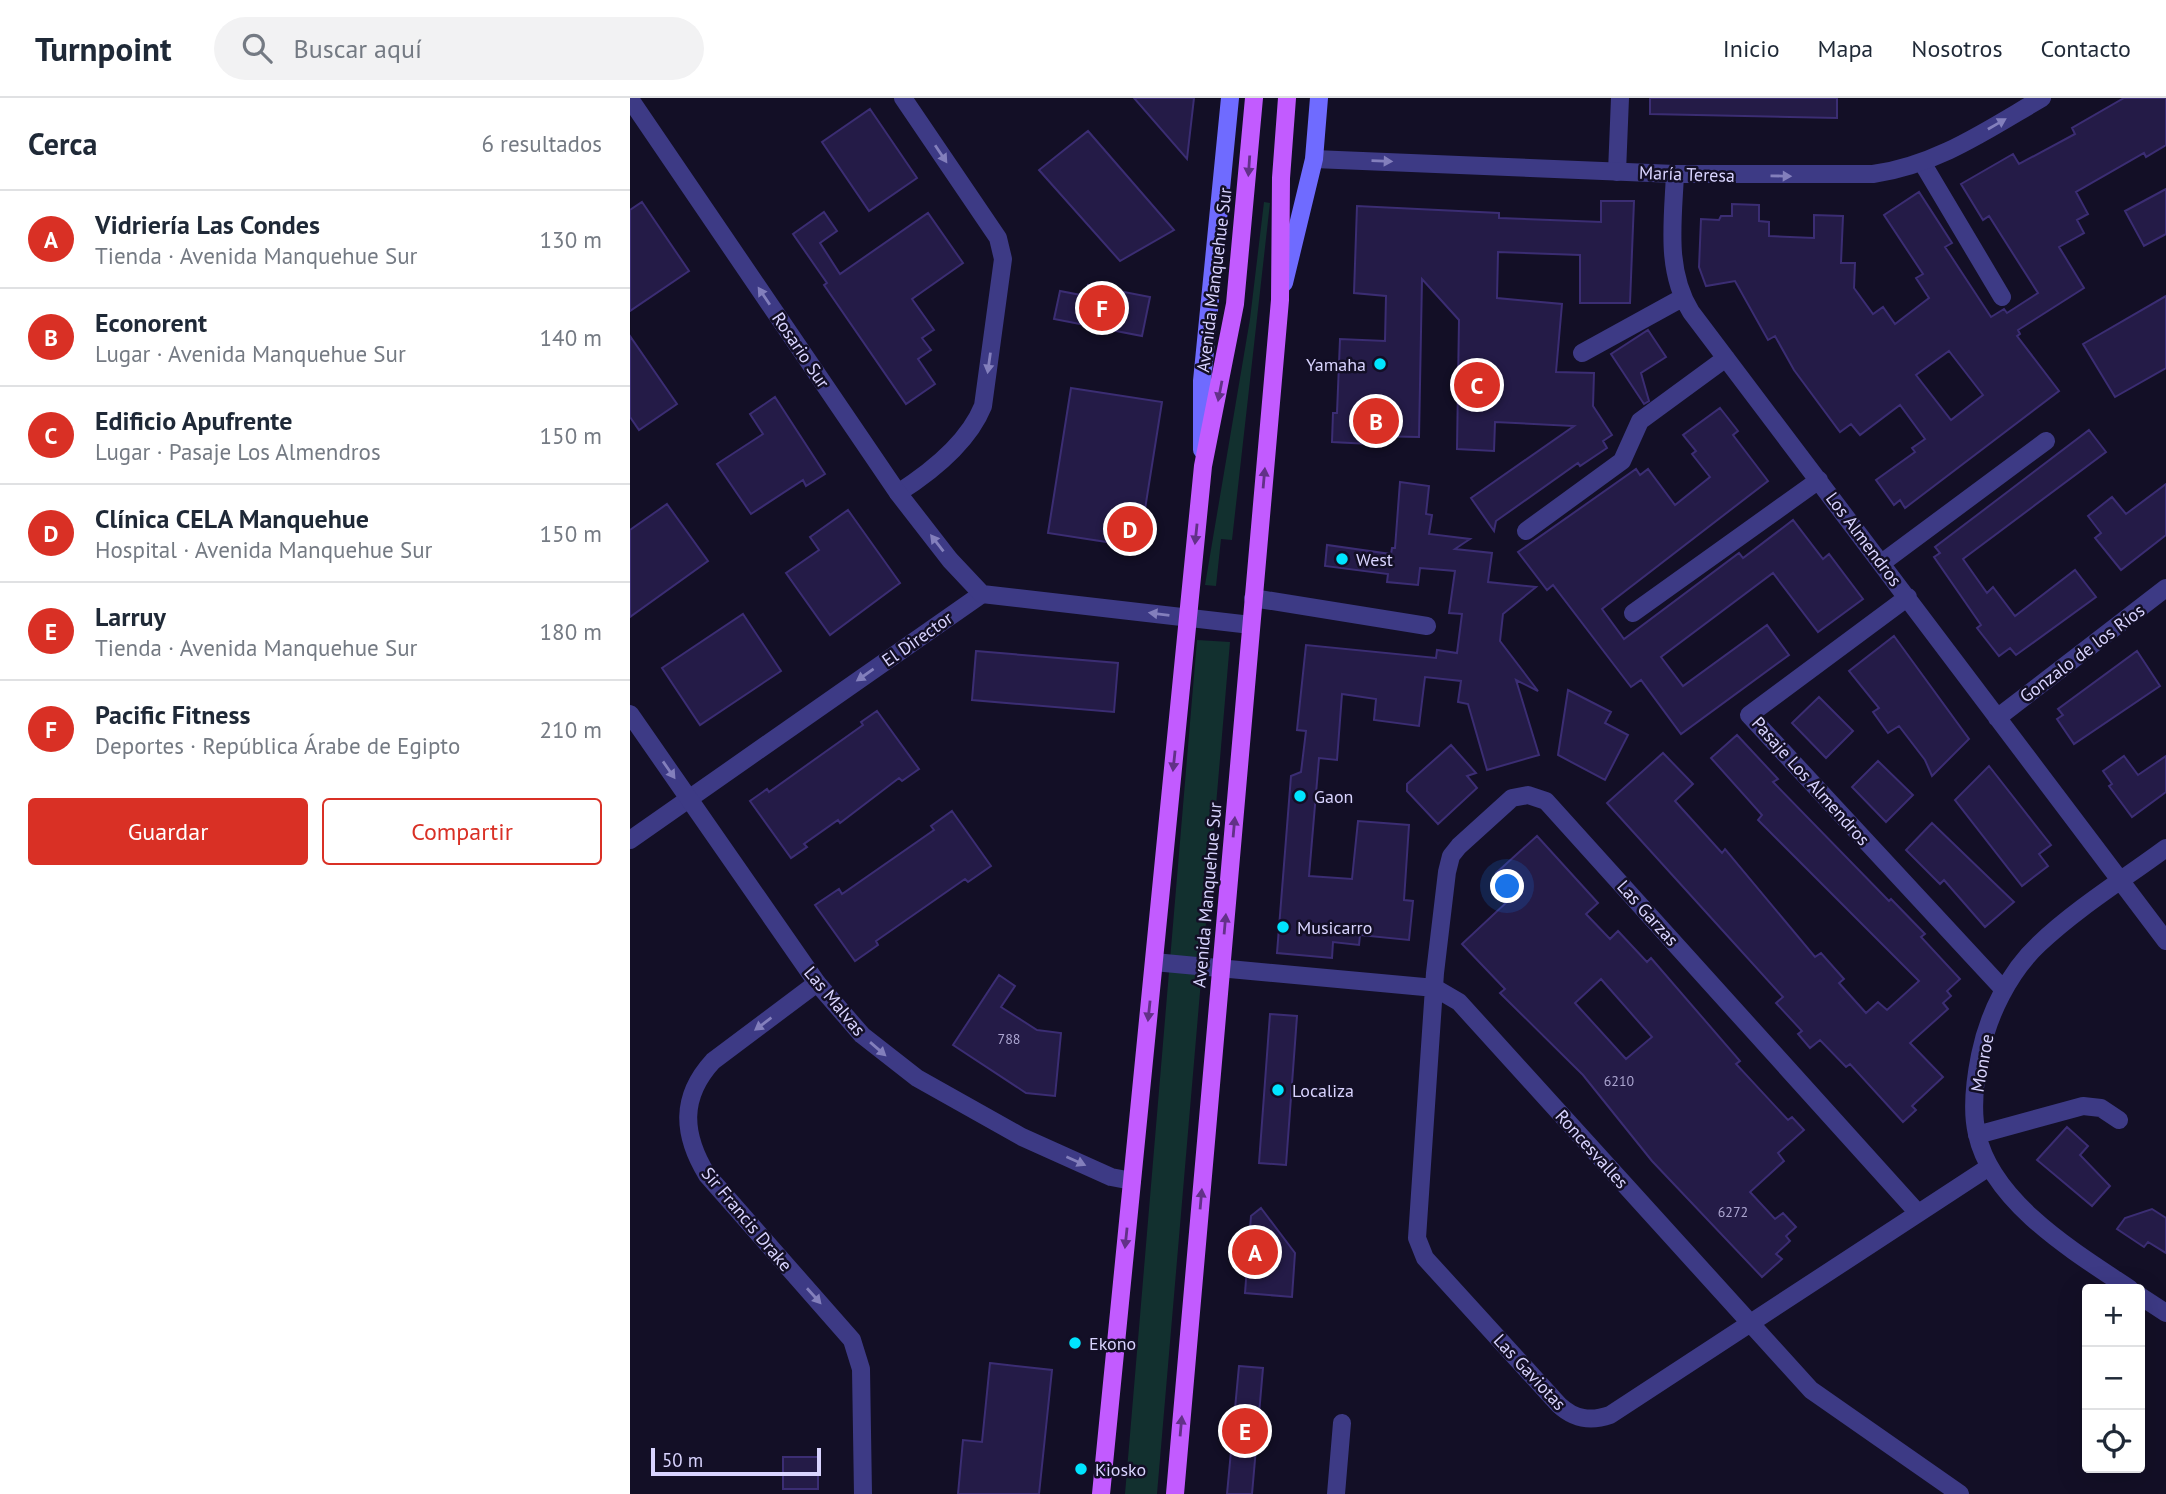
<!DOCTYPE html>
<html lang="es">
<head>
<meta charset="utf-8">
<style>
  :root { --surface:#fff; --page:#f2f2f3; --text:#1f2937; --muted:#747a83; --line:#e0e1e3; --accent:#d93025 }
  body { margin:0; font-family:"PT Sans",sans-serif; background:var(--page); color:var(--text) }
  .controls { position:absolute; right:21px; bottom:21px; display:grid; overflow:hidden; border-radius:7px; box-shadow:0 7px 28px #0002 }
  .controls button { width:63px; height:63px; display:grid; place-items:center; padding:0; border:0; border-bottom:2px solid var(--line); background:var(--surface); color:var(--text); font:35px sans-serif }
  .scale { position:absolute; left:21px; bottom:18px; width:170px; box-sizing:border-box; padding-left:7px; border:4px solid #d9d4ff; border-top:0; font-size:19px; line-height:24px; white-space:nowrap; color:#d9d4ff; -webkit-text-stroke:5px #130f26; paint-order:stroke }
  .you { position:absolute; left:878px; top:789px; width:24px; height:24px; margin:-18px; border:5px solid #fff; border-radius:50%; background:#1a73e8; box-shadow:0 0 0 10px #1a73e833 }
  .badge { display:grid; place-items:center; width:46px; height:46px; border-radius:50%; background:var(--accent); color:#fff; font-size:23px; font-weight:700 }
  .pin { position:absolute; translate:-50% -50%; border:4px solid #fff; box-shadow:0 2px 7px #0006 }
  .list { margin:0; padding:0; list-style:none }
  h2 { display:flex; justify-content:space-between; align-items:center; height:91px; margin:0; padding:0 28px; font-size:30px }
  h2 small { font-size:23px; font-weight:400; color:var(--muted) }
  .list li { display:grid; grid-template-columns:46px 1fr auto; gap:21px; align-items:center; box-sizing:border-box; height:98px; padding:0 28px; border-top:2px solid var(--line) }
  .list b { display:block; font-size:26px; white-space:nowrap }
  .list p { margin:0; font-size:23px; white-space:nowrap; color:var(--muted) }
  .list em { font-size:23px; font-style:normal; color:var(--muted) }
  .actions { display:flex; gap:14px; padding:21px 28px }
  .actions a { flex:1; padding:16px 0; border:2px solid var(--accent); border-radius:7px; text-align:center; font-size:24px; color:var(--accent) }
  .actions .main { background:var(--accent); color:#fff }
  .icon { flex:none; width:38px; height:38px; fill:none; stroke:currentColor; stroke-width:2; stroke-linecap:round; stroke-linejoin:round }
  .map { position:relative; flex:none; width:1536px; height:1396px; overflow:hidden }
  header { display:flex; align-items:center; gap:42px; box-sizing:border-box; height:98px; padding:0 35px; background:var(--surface); border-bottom:2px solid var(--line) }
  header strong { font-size:33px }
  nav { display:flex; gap:38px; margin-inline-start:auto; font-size:24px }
  .search { width:490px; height:63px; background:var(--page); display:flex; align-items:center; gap:18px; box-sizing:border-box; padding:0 24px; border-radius:38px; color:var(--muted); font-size:26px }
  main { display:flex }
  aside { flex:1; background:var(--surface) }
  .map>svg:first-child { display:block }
</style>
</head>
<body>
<header>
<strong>Turnpoint</strong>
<div class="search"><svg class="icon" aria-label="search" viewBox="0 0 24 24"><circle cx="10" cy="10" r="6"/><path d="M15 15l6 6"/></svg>Buscar aquí</div>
<nav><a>Inicio</a><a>Mapa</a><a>Nosotros</a><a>Contacto</a></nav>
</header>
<main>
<aside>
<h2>Cerca<small>6 resultados</small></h2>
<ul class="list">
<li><span class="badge">A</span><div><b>Vidriería Las Condes</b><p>Tienda · Avenida Manquehue Sur</p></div><em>130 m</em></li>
<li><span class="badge">B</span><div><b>Econorent</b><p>Lugar · Avenida Manquehue Sur</p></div><em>140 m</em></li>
<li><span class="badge">C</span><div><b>Edificio Apufrente</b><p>Lugar · Pasaje Los Almendros</p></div><em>150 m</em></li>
<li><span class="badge">D</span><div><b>Clínica CELA Manquehue</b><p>Hospital · Avenida Manquehue Sur</p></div><em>150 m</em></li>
<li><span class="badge">E</span><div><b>Larruy</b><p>Tienda · Avenida Manquehue Sur</p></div><em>180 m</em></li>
<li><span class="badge">F</span><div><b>Pacific Fitness</b><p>Deportes · República Árabe de Egipto</p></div><em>210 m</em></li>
</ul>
<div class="actions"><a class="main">Guardar</a><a>Compartir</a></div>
</aside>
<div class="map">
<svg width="1536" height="1396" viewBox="0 0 1536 1396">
  <rect width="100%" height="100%" fill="#130f26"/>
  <path fill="#12302f" d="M634,104L640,105L602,442L591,441L586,488L575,487L620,221Z
    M567,542L600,544L527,1396H495Z"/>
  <path fill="#241b47" stroke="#3b2d73" stroke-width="2" fill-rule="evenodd" d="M504,0H564L557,61Z
    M1020,0H1207V20L1020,16Z
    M1494,0H1536V47L1516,59L1514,55L1446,94L1458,116L1447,122L1454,135L1429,149L1454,190L1388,232L1390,236L1387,238L1429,293L1275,410L1270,402L1264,407L1246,382L1285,354L1282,350L1295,341L1270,307L1230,337L1221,326L1210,334L1164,272L1145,238L1138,242L1105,183L1076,188L1069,169L1071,121L1089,122L1091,118H1102V106L1129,107V123L1139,124V138L1184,140V117L1213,118L1211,165H1225L1224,190L1243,216L1253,209L1265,226L1299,200L1286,180L1293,176L1254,117L1289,94L1322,145L1315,149L1361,219L1374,211L1377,215L1408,195L1359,118L1353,122L1331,86L1383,56L1389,66L1445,36L1442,30ZM1319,253L1353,297L1321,322L1286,277Z
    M240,11L287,80L239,113L192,44Z
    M458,33L544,132L490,163L409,72Z
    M1536,91V136L1514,148L1495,113Z
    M971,103H1004L1000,205H950V157L868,154L867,200L932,206L926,274L964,275L963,308L982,337L973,343L977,350L950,368L948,365L866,423L864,433L841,400L944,328L865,324L864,353L827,351L829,222L792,181L789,339L740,338V346L702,344L703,315H707L710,241L755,243L756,198L724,195L727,108L869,115V120L971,124Z
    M12,104L59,173L0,213V112Z
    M194,114L207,133L190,145L210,176L298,115L333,165L282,201L304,232L292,240L301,252L288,261L305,286L276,306L194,187L197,185L163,136Z
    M458,187L520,199L512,238L424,221L430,193L456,198Z
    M1536,198V270L1485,299L1453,246Z
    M1018,232L1036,259L1011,275L1019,303L1014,306L981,256Z
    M0,238L47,306L9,332L0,319Z
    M441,290L532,304L509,449L418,435Z
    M145,299L195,376L176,388L173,382L121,416L87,366L133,336L120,316Z
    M1090,310L1108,333L1103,337L1138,383L972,511L994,541L1109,455L1113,460L1163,422L1193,461L1199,456L1233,501L1188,534L1143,475L1031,559L1053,588L1137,527L1159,557L1051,636L1011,582L1001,589L923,487L917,492L888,454L1006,371L1010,377L1018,371L1045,407L1080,379L1062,356L1066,353L1053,337Z
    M1459,332L1476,354L1333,461L1357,495L1363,489L1385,518L1445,472L1466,499L1386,557L1380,550L1369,558L1347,530L1351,527L1304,459L1310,455L1305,449Z
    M770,384L799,388L796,416L802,417L799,436L840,441L825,451L862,455L858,484L906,489L873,516L870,543L908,593L886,582L909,657L857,672L838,606L828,604L831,583L795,579L789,628L744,622L746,601L712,596L707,662L689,660L679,778L722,781L728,723L779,727L774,802L783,803L779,842L730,837L729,847L703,844L702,860L647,855L661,678L671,674L676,633L667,632L676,547L806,560L807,552L827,555L832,516L819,515L825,473L790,470L788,487L757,484L758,476L695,468L697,447L761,456L762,450H765Z
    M1536,386V437L1491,472L1465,440L1471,435L1458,418L1482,399L1496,416Z
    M37,406L78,463L0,519V432Z
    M218,412L270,485L200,537L156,475L189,452L180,439Z
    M113,516L151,573L70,627L32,570Z
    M1264,538L1339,641L1302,678L1295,662L1269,628L1258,635L1243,614L1249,610L1219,573Z
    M346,553L488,565L484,614L342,602Z
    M1507,553L1530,588L1444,646L1427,621L1433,617L1428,611Z
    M938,592L981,614L975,625L998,637L975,682L928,657Z
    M1189,599L1223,633L1196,660L1162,625Z
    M247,613L289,671L272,683L269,680L210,725L208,722L174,746L177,749L161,760L120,703L137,691L139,694L233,627L231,624Z
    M1107,637L1148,681L1143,684L1259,803L1261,801L1295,836L1291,839L1330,881L1317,893L1321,898L1313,905L1318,911L1280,945L1313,979L1282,1008L1286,1012L1273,1024L1220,966L1216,969L1190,942L1180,950L1168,936L1172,933L1146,905L1153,899L977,705L1033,655L1063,686L1045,703L1092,755L1095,751L1185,859L1191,855L1214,881L1209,885L1236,915L1248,904L1257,912L1289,883L1128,722L1132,717L1081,660Z
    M821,647L846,675L837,678L847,690L808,726L777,693V686Z
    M1494,658L1508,677L1536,658V694L1502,719L1479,688L1482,686L1473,673Z
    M1248,663L1283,697L1256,724L1222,689Z
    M1359,668L1421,747L1409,756L1418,768L1392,788L1325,702Z
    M322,713L361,768L338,784L335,781L246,843L248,847L225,863L185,807L209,791L212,796L304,732L301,728Z
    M1302,725L1384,804L1355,829L1314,782L1310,786L1276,752Z
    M907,738L968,805L956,816L980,841L988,833L1017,864L1021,860L1110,963L1106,966L1158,1022L1162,1019L1174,1032L1148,1055L1154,1063L1120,1094L1145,1121L1153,1115L1166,1129L1156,1138L1160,1143L1146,1156L1152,1161L1132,1179L1022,1063L953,977L870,895L875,891L832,846L878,803L872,797L880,790L866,775ZM971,881L1022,939L996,961L945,905Z
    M369,877L385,888L371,909L407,932L431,935L425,998L396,995L323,947Z
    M640,916L667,918L656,1067L629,1065Z
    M1437,1029L1458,1048L1450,1057L1480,1088L1462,1108L1407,1062Z
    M631,1110L665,1155L662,1199L615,1195L621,1118Z
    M1522,1111L1536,1120V1155L1518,1144L1514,1149L1487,1131L1495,1120Z
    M360,1265L422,1272L409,1396H328L333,1342L352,1344Z
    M609,1268L633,1270L622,1396H597Z
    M153,1359H188V1391H153Z"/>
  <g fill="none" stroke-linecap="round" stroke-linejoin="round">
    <path stroke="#3d3a85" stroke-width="18" d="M1293,66L1372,199
      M987,74L990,0
      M1045,76C1043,123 1035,172 1061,214L1536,843
      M952,255L1052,200
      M268,395C301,374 338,345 353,308L373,161L368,140L273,0
      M896,433L992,363L1010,323L1096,260
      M1253,464L1416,343
      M1278,499L1119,617L1374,892
      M623,500L797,528
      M1003,515L1189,382
      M1367,620L1536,490
      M0,742L352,496
      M524,864L805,890L829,904L1181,1292L1330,1396
      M187,885L83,963C50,999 52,1036 77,1077L222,1242L231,1271L233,1396
      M1347,1037L1453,1008L1471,1010L1489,1022
      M1288,1115L916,703L898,697L882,700L829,748L821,758L817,774L805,875L787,1140L795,1160L929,1307C944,1321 960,1324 980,1317L1359,1069
      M1500,1191C1446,1155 1362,1105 1347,1036C1341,1011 1345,982 1350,957C1358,917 1379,874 1409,846C1447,810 1494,781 1536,750
      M1510,1198L1536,1215
      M706,1396L712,1325"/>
    <path stroke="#3d3a85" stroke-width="18" d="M0,1L268,395L320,462L352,496L621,527
      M684,61L1045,76H1243C1307,67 1357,32 1412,0
      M0,616L187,885L232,937L287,980L392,1039L481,1079L502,1083"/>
    <path stroke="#6f6bff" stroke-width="18" d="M654,185L684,61L689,0
      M572,352V283L600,0"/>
    <path stroke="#c25bff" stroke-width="18" d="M471,1396L573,368L605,206L624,0
      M545,1396L650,202L651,80L657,0"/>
  </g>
  <defs><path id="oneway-solid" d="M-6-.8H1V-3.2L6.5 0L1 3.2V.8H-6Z" transform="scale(1.75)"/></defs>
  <g fill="#837fbc">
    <use href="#oneway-solid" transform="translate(1367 26) rotate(-30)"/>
    <use href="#oneway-solid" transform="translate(311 56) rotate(56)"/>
    <use href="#oneway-solid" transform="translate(752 63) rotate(2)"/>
    <use href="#oneway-solid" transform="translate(1151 78) rotate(1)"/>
    <use href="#oneway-solid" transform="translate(134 198) rotate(-124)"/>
    <use href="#oneway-solid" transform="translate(359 265) rotate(98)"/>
    <use href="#oneway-solid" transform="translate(307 445) rotate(-128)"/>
    <use href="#oneway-solid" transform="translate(529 516) rotate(-173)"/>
    <use href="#oneway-solid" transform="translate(235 577) rotate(145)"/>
    <use href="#oneway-solid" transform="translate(39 672) rotate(55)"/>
    <use href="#oneway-solid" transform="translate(133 926) rotate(143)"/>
    <use href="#oneway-solid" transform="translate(248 951) rotate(41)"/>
    <use href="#oneway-solid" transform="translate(446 1063) rotate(24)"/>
    <use href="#oneway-solid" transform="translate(184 1198) rotate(48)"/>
  </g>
  <g fill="#623188">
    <use href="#oneway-solid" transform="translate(619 68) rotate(94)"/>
    <use href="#oneway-solid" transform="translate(590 293) rotate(101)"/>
    <use href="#oneway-solid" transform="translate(634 380) rotate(-85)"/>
    <use href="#oneway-solid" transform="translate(566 436) rotate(96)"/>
    <use href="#oneway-solid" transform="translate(544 663) rotate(96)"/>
    <use href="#oneway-solid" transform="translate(604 729) rotate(-85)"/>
    <use href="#oneway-solid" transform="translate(595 826) rotate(-85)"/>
    <use href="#oneway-solid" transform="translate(519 913) rotate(96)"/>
    <use href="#oneway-solid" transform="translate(571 1101) rotate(-85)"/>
    <use href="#oneway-solid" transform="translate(496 1140) rotate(96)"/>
    <use href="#oneway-solid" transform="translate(551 1328) rotate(-85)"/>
  </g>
  <g fill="#00e5ff" stroke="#130f26" stroke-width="2.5">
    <circle cx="750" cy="266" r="7"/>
    <circle cx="712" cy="461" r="7"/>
    <circle cx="670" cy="698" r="7"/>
    <circle cx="653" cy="829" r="7"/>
    <circle cx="648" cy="992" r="7"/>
    <circle cx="445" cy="1245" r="7"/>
    <circle cx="451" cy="1371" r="7"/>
  </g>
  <g text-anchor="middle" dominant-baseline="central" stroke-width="5" stroke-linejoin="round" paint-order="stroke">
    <g font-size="14" fill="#aca6d1">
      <text x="379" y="941">788</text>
      <text x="989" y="983">6210</text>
      <text x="1103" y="1114">6272</text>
    </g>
    <g font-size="18" fill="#d9d4ff" stroke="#130f26">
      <text transform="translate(1057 76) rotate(2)">María Teresa</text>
      <text transform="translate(584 182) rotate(-83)">Avenida Manquehue Sur</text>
      <text transform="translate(171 252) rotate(56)">Rosario Sur</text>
      <text transform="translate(1234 441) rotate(53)">Los Almendros</text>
      <text transform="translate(287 541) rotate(-35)">El Director</text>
      <text transform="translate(1452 555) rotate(-37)">Gonzalo de los Ríos</text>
      <text transform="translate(1181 683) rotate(48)">Pasaje Los Almendros</text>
      <text transform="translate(577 797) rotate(-85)">Avenida Manquehue Sur</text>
      <text transform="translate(1018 815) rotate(48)">Las Garzas</text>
      <text transform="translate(205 903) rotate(50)">Las Malvas</text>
      <text transform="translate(1352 965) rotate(-80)">Monroe</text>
      <text transform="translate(962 1051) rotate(48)">Roncesvalles</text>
      <text transform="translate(117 1121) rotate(50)">Sir Francis Drake</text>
      <text transform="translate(900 1274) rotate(47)">Las Gaviotas</text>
    </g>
    <g font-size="18" fill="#d9d4ff" stroke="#130f26" text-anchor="start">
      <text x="736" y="266" text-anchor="end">Yamaha</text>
      <text x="726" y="461">West</text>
      <text x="684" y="698">Gaon</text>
      <text x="667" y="829">Musicarro</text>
      <text x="662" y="992">Localiza</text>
      <text x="459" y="1245">Ekono</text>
      <text x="465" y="1371">Kiosko</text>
    </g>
  </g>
</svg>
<div class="controls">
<button>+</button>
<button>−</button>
<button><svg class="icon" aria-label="locate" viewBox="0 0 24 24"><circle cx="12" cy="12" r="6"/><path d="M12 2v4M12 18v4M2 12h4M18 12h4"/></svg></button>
</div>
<div class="scale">50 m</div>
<div class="you"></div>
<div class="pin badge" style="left:625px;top:1154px">A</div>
<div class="pin badge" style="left:746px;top:323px">B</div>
<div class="pin badge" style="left:847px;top:287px">C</div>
<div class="pin badge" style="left:500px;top:431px">D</div>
<div class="pin badge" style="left:615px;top:1333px">E</div>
<div class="pin badge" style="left:472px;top:210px">F</div>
</div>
</main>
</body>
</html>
